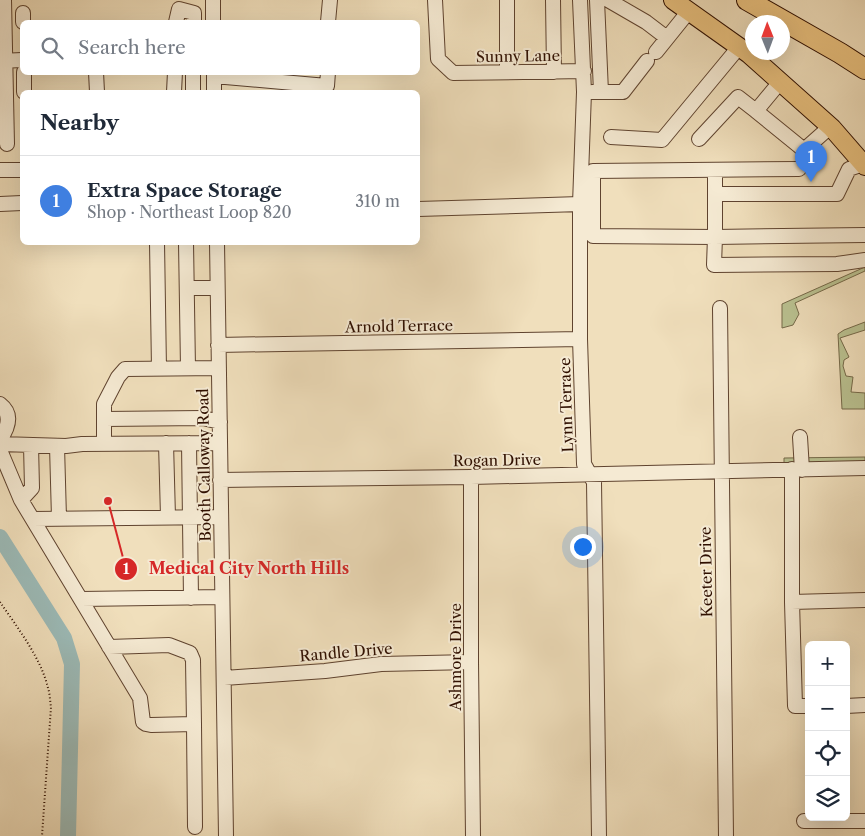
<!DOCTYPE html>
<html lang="en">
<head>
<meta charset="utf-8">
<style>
  :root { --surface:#fff; --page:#f6f6f7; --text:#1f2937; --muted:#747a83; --line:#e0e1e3; --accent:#b45309 }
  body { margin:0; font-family:"Libre Caslon Text",serif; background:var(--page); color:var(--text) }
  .controls { position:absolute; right:15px; bottom:15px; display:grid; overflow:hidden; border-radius:8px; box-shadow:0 5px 20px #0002 }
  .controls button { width:45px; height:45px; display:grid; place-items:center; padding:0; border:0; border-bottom:1px solid var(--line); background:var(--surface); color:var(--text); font:25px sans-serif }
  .compass { position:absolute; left:745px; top:15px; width:45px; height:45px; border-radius:50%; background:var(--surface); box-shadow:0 5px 20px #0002; rotate:359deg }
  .you { position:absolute; left:582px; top:546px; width:18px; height:18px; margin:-12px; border:4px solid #fff; border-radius:50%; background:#1a73e8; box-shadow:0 0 0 8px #1a73e833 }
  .badge { display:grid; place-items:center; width:32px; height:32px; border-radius:50%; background:var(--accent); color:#fff; font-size:16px; font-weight:700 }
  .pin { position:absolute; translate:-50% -41px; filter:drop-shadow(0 1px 2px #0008) }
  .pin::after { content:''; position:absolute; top:26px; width:18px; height:15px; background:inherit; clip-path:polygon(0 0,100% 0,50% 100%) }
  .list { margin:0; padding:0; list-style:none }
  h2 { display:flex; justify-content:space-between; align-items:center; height:65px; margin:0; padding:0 20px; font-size:21px }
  h2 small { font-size:16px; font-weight:400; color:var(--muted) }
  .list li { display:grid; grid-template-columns:32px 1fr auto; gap:15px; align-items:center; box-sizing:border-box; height:90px; padding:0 20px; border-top:1px solid var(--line) }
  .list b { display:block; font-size:19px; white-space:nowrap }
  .list p { margin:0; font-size:16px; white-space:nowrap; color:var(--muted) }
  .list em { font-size:16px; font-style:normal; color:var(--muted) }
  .icon { flex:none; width:28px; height:28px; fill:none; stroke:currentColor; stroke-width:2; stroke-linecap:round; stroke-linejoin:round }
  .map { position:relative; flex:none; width:865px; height:836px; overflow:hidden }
  .search { position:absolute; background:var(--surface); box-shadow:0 5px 20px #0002; left:20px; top:20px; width:400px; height:55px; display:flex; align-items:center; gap:12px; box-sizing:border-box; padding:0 18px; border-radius:8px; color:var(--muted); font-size:19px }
  .panel { position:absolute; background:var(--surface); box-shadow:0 5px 20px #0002; left:20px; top:90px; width:400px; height:155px; border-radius:8px }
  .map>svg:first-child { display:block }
</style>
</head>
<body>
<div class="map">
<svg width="865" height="836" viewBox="0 0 865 836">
  <rect width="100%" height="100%" fill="#f0dfbc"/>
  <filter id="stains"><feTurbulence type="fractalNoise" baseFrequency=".004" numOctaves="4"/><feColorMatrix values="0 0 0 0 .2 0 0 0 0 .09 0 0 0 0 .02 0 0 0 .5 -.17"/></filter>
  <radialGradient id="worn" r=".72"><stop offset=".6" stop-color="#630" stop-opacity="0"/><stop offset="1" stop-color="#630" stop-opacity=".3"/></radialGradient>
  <path fill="#bac291" stroke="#746848" d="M865,267V271L795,303L799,314L793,325L782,328V304Z
    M865,322V330L840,338L849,357L844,360L843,366L846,376L853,377L851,392L865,393V409H842L838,334L844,330Z
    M865,457V462L784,463V458Z"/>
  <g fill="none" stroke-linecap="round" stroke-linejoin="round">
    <path stroke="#9cbbb8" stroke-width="16" d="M0,537L64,638L72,664L68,836"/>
    <defs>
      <path id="minor" d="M4,0L7,144
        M213,0V22
        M435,0L438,59L453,73L584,71
        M507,0V72
        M553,0L554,72
        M580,0L584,92L580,204V339L584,464L594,482L599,836
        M597,0L601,92
        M608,0L646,22L667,38
        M23,13V22
        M176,22L179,9L194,13V22
        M328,22L330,0
        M656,52L689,11
        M0,61L22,60
        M24,72V92
        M96,72L97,92
        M214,72V92
        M214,76L327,86L328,72
        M780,82L756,111L804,150L831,126
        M174,92L175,72
        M193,92V72
        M592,92H623L647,61
        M611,137L662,140L739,47
        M699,139L738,97L756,111
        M799,169L593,171V236L715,237L714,265L837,264L865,260
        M0,170H22
        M715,170V237L865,235
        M715,194H837L849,169L863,164
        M0,204L22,203
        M418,209L580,204
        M157,242L159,369
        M186,242L188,368
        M217,242L226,836
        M187,288H217
        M720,308L726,836
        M218,345L580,339
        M0,404C13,414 8,428 0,440
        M104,419L203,418L220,422
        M800,437L802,470
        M166,443L168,517
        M189,443L191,598
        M0,444L66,446L82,444L220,443
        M104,444V404L118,377L125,369L219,368
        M57,446L59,518
        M0,450L21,500L140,698L143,722L146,724L151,725L194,724L195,827
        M792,469V602
        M471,477V662L473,836
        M220,480L471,477L865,468
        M21,500L32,488L31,445
        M33,519L221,517
        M81,599L222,597
        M109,647L169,645L190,653L193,660L194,724
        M224,678L325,671L381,664L471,662
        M809,706H795L792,602L865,600
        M846,706L865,705
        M804,821H865"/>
      <path id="major" d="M673,0L749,54L832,128L865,166"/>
      <path id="highway" d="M747,0L840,53L865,69"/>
    </defs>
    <use href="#minor" stroke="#5f432f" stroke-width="16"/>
    <use href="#major" stroke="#2f0f00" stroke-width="20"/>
    <use href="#highway" stroke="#2f0f00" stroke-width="22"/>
    <path stroke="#2f0f00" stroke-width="2" stroke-dasharray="1 2.5" stroke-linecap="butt" d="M0,602C17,627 41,658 48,688C50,694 50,701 51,707L42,836"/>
    <use href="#minor" stroke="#f5ead3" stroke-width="14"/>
    <use href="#major" stroke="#e8c07e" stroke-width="18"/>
    <use href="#highway" stroke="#e8c07e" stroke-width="20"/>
  </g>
  <g text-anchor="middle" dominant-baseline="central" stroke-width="4" stroke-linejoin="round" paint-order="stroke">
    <g font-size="15" fill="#2f0f00" stroke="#f5ead3">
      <text transform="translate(518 56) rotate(-1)">Sunny Lane</text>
      <text transform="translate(399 326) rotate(-1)">Arnold Terrace</text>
      <text transform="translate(566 405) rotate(-92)">Lynn Terrace</text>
      <text transform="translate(497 460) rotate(-1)">Rogan Drive</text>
      <text transform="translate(204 465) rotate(-91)">Booth Calloway Road</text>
      <text transform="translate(706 572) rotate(-91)">Keeter Drive</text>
      <text transform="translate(346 652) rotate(-5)">Randle Drive</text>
      <text transform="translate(455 657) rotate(-90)">Ashmore Drive</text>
    </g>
  </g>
  <path fill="none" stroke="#d62828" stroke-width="2" d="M108 501L126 569"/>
  <g fill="#d62828" stroke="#f5ead3" stroke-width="2">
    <circle cx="108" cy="501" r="5"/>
    <circle cx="126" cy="569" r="12"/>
  </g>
  <g font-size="15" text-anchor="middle" font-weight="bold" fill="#fff">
    <text x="126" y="574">1</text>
  </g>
  <g font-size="16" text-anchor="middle" font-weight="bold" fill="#d62828" stroke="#f5ead3" stroke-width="4" stroke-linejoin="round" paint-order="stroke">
    <text x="249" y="574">Medical City North Hills</text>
  </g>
  <rect width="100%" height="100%" filter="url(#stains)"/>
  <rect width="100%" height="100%" fill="url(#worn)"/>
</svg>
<div class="controls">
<button>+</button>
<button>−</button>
<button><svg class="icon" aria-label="locate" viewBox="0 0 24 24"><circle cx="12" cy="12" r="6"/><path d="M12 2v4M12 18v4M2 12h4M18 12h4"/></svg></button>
<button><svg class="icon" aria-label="layers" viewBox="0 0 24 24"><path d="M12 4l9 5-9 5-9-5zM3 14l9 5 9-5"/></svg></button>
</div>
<svg class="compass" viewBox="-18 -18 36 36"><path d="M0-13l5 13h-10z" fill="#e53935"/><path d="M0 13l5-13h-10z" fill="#747a83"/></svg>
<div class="you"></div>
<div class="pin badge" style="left:811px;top:182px;background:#3f7fe0">1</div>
<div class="search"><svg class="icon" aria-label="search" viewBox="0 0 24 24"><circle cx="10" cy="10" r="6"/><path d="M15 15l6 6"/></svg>Search here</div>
<section class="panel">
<h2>Nearby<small></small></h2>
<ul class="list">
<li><span class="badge" style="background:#3f7fe0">1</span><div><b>Extra Space Storage</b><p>Shop · Northeast Loop 820</p></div><em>310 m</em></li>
</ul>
</section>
</div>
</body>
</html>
